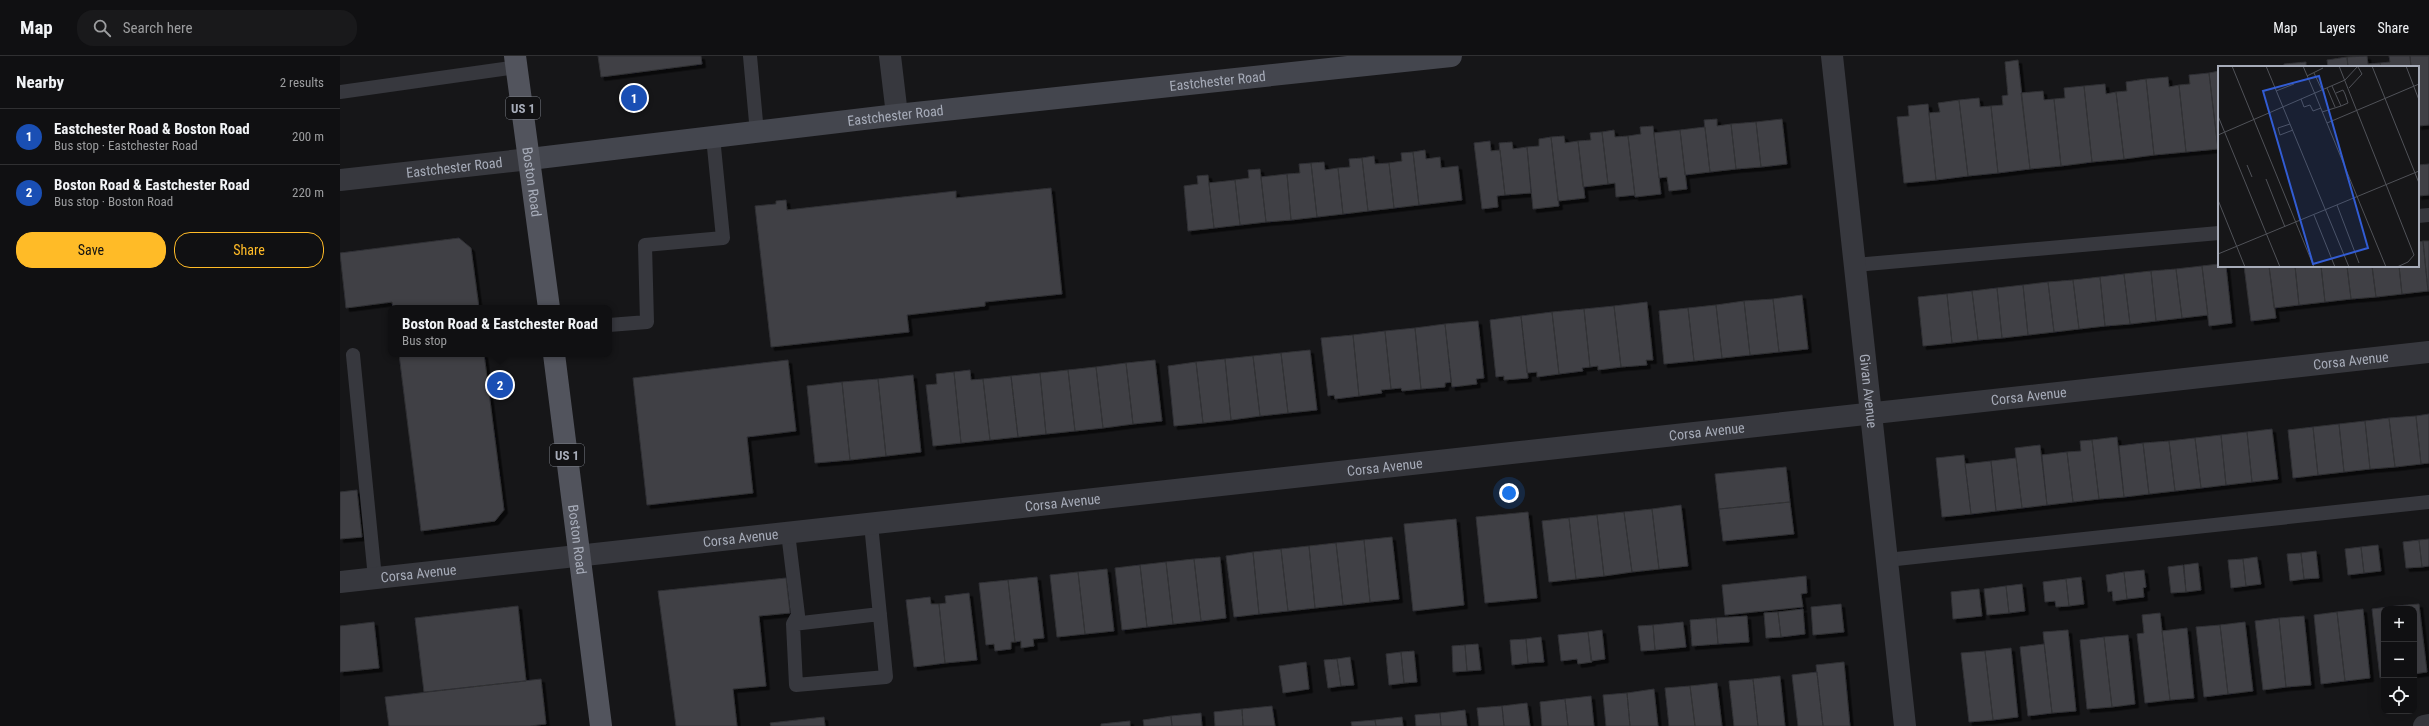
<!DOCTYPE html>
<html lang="en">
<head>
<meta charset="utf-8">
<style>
  :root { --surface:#101012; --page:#19191b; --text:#f1f3f6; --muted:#9c9d9f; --line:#303032; --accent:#ffbb27 }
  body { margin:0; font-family:"Roboto Condensed",sans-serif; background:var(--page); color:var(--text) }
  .controls { position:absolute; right:12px; bottom:12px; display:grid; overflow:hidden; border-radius:8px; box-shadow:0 4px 16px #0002 }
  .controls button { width:36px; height:36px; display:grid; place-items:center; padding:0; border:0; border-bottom:1px solid var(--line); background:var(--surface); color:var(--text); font:20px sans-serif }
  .you { position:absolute; left:1169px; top:437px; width:14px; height:14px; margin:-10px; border:3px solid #fff; border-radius:50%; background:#1a73e8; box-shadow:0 0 0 6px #1a73e833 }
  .badge { display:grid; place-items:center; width:26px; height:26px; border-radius:50%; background:var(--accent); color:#fff; font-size:13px; font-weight:700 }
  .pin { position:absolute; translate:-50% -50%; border:2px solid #fff; box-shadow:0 1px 4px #0006 }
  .popup { position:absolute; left:48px; top:249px; width:224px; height:52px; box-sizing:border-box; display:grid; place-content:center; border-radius:8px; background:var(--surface); filter:drop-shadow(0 1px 3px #0005); font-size:13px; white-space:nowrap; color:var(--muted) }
  .popup b { font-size:15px; color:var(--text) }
  .popup::after { content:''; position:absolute; left:50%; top:100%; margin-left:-8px; border:8px solid transparent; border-top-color:var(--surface) }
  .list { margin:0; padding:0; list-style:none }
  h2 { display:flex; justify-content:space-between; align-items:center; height:52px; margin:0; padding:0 16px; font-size:17px }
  h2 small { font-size:13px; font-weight:400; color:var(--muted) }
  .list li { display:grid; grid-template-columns:26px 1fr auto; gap:12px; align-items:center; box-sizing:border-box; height:56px; padding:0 16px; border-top:1px solid var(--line) }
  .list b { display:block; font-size:15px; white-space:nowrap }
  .list p { margin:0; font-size:13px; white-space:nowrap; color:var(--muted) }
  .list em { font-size:13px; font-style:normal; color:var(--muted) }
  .actions { display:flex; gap:8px; padding:12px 16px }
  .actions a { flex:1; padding:9px 0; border:1px solid var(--accent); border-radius:16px; text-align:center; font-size:14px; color:var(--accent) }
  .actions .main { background:var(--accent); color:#111 }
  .icon { flex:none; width:22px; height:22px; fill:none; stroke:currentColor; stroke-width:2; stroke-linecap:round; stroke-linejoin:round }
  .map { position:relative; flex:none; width:2089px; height:670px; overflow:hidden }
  header { display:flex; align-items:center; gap:24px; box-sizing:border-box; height:56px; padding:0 20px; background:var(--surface); border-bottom:1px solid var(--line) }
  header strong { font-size:19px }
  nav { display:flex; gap:22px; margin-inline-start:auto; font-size:14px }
  .search { width:280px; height:36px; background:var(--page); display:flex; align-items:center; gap:10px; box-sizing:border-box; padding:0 14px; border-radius:16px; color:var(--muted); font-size:15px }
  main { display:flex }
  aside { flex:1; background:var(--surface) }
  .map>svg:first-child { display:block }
</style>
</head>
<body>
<header>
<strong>Map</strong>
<div class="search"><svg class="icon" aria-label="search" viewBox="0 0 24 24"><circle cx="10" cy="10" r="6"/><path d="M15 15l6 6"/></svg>Search here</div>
<nav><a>Map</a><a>Layers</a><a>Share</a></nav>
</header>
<main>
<aside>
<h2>Nearby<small>2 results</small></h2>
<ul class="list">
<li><span class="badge" style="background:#1a4fb4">1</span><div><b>Eastchester Road &amp; Boston Road</b><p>Bus stop · Eastchester Road</p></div><em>200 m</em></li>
<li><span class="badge" style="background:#1a4fb4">2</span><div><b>Boston Road &amp; Eastchester Road</b><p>Bus stop · Boston Road</p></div><em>220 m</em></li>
</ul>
<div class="actions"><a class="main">Save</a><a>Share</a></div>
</aside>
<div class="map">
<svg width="2089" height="670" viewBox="0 0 2089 670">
  <defs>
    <filter id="shadow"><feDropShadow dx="3.5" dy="3.5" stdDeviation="0" flood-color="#0009"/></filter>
  </defs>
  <rect width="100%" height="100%" fill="#161618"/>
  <path fill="#404145" stroke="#303034" filter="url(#shadow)" d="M258,0H361L362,8L261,21Z
    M2027,0L2028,8L2040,7L2041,11H2008L2007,1Z
    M2049,0H2070L2071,11H2041L2040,7L2050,6Z
    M2070,0H2089V69L2078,70V11H2071Z
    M2007,1L2008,11H1988L1987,4Z
    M1678,4L1690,113L1658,117L1651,50L1663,49L1662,40L1668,39L1665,6Z
    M1966,6V11H1944V8Z
    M1879,15V92L1878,93L1869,17Z
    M1869,17L1878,93L1846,96L1839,29L1850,28L1849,19Z
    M1828,21L1829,31L1839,29L1846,96L1814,99L1806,23Z
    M1806,23L1814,99L1784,103L1776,36L1787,35L1786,26Z
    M1765,28L1766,38L1776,36L1784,103L1752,106L1744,30Z
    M1744,30L1752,106L1721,110L1714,43L1725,42L1724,32Z
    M1703,35L1704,44L1714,43L1721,110L1690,113L1681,37Z
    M1639,42L1640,51L1651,50L1658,117L1628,120L1619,44Z
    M1619,44L1628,120L1596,124L1589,57L1600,56L1598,47Z
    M1588,48L1596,124L1564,127L1557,61L1569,60L1568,50Z
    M1377,63V70L1391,68L1396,113L1370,116L1364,64Z
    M1442,63L1447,108L1421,111L1416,66Z
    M1416,66L1421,111L1396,113L1391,68Z
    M1313,70L1321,138L1295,141L1288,80L1301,78L1300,71Z
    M1365,71L1370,116L1345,119L1340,74Z
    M1274,74L1275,81L1288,80L1295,139L1276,141L1275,127L1268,128L1262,76Z
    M1340,74L1347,133L1329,135L1327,121L1319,122L1314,77Z
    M1262,76L1268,128L1243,131L1238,85L1251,84L1250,77Z
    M1224,80L1225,87L1238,85L1245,142L1218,145L1211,81Z
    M1211,81L1219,150L1193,153L1187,91L1199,90V83Z
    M1150,85L1151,95L1160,94L1165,139L1157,140L1158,151L1142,153L1134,87Z
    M1172,86L1173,93L1187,91L1191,137L1165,139L1159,87Z
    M1085,94L1086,103L1100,101L1101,112L1118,110L1122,144L1079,149L1073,96Z
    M1073,96L1079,149L1054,152L1049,107L1062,105L1061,97Z
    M1034,100L1035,108L1049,107L1054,152L1028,155L1022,102Z
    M1022,102L1028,155L1003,158L998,112L1010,111L1009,103Z
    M984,106L985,114L998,112L1003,158L977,161L971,107Z
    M971,107L977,161L951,164L947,118L960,117L959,108Z
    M2089,108V139L2078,140V109Z
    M920,113L926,166L900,169L895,124L909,122L908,114Z
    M947,118L951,164L926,166L921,121Z
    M868,119L874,172L848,175L844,130L858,128L857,120Z
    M895,124L900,169L874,172L869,127Z
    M711,132L722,238L645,246V250L567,259L569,276L431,291L415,150L436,148V145L446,144L447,154L616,135V142Z
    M119,182L131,192L139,252H53L52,246L6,252L0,197Z
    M2083,185H2089V235H2088Z
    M2083,185L2088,235L2062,238L2059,210H2078V186Z
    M1879,208V210H1886L1892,267L1869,270L1862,210Z
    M1862,210L1868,259L1842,262L1836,213Z
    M1904,210H1929L1936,262L1911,265Z
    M1929,210H1955L1959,249L1934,252Z
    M1955,210H1981L1985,246L1959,249Z
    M1981,210H2007L2011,243L1985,246Z
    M2007,210H2032L2036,241L2011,243Z
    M2032,210H2059L2062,238L2036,241Z
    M1836,213L1842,262L1816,265L1811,215Z
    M1811,215L1816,265L1790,268L1784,218Z
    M1784,218L1790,268L1765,270L1760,221Z
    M1760,221L1765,270L1739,273L1733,224Z
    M1733,224L1739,273L1714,276L1708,226Z
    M1708,226L1714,276L1688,279L1683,229Z
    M1683,229L1688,279L1662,282L1657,232Z
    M1657,232L1662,282L1638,284L1632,235Z
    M1632,235L1638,284L1612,287L1607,238Z
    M1607,238L1612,287L1583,290L1578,241Z
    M1462,239L1468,293L1439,296L1433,243Z
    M1433,243L1439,296L1410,299L1404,245Z
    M1404,245L1410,299L1382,302L1376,249Z
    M1307,246L1313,304H1306L1307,309L1281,311L1274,250Z
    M1376,249L1382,302L1354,305L1348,252Z
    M1274,250L1281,311L1258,314V310L1250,311L1244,253Z
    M1348,252L1354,305L1324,308L1319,255Z
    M1244,253L1250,311L1242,312L1243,315L1219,318L1212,256Z
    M1212,256L1219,318L1197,321V316L1187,317L1181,260Z
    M1181,260L1188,322L1164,324V320L1156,321L1150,264Z
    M1138,265L1144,322L1136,323L1137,328L1112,331L1105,268Z
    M1105,268L1111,326L1105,327V331L1081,333L1075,272Z
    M1075,272L1081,333L1062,335L1061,332L1051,333L1045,275Z
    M1045,275L1051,333L1041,334L1042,337L1019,340L1013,279Z
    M1013,279L1019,340L995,343L994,339L988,340L981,282Z
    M970,294L977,354L948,357L941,297Z
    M941,297L948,357L920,360L913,300Z
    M59,298H144L164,454L155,465L81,475Z
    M913,300L920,360L891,364L885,303Z
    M885,303L891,364L863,367L856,306Z
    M448,304L456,375L407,381L413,437L307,449L293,322Z
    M815,304L822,365L793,368L786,307Z
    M856,306L863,367L834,370L828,310Z
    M786,307L793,368L763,372L756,311Z
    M756,311L763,372L735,375L728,314Z
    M630,314L631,324L643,323L650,384L621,387L614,316Z
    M728,314L735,375L706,378L700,317Z
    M614,316L621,387L593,390L586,329L597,328L596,318Z
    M700,317L706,378L678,381L671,320Z
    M573,319L581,396L546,400L538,323Z
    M671,320L678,381L650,384L643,323Z
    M538,323L546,400L510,404L502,326Z
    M502,326L510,404L475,407L467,330Z
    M2089,358V407L2081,408L2076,360Z
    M2076,360L2081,408L2055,411L2049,362Z
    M2049,362L2055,411L2030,413L2025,365Z
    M2025,365L2030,413L2004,416L1999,368Z
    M1999,368L2004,416L1978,419L1973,371Z
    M1973,371L1978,419L1953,422L1948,374Z
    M1932,373L1938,423L1912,426L1907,376Z
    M1907,376L1912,426L1886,429L1881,379Z
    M1881,379L1886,429L1861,432L1855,382Z
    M1777,381L1784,441L1759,443L1752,384Z
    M1855,382L1861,432L1835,435L1829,385Z
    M1752,384L1759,443L1733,446L1727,396L1741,395L1740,385Z
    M1829,385L1835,435L1809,438L1803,387Z
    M1803,387L1809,438L1784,441L1779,390Z
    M1700,389L1707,449L1682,452L1675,392Z
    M1727,396L1733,446L1707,449L1702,399Z
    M1624,399L1631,458L1602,461L1596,402Z
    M1676,402L1682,452L1656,455L1651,405Z
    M1651,405L1656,455L1631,458L1625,408Z
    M1446,411L1450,446L1379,453L1375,418Z
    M17,434L22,481L0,483V436Z
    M1450,446L1454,478L1383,485L1379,453Z
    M1341,449L1348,510L1319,513L1312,453Z
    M1312,453L1319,513L1292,516L1284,456Z
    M1188,456L1197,542L1145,547L1136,461Z
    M1284,456L1292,516L1264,520L1257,459Z
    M1257,459L1264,520L1236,523L1229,462Z
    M1229,462L1236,523L1209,526L1202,465Z
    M1116,463L1124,549L1073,555L1064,468Z
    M1052,481L1059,543L1030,546L1024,484Z
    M2089,483V510L2082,511L2079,484Z
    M1024,484L1030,546L1003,549L996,487Z
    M2079,484L2082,511L2066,512L2063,486Z
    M996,487L1003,549L975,552L969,490Z
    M2038,489L2041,515L2024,517L2021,491Z
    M969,490L975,552L948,555L941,493Z
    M2021,491L2024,517L2008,519L2005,493Z
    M941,493L948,555L919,558L913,496Z
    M1976,495L1979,522L1964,523L1961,497Z
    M913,496L919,558L894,561L886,500Z
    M1961,497L1964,523L1950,525L1947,498Z
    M880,501L886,562L861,565L854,503Z
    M1917,501L1921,528L1906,530L1903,503Z
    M854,503L861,565L833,568L826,506Z
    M1903,503L1906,530L1891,532L1888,504Z
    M826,506L833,568L807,571L800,509Z
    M1858,507L1861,534L1846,536L1844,509Z
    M800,509L807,571L782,574L775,512Z
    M1843,509L1846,536L1831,537L1828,511Z
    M767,513L774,575L745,578L738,516Z
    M1804,514L1806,531L1803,532L1804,541L1787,543L1784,516Z
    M738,516L745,578L717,581L710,519Z
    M1784,516L1787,543L1773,545L1772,535L1768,536L1766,519Z
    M1466,520L1467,537L1461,538L1463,551L1385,559L1382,529Z
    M697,521L704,582L693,583L694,590L681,592V585L675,586L668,524Z
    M1741,521L1744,548L1729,550L1726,523Z
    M446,522L450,557L419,560L426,630L393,633L397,670H336L318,535Z
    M1726,523L1729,550L1716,551L1715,545L1705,546L1703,526Z
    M668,524L675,586H671V593L655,595L654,588L646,589L639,527Z
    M1682,528L1685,555L1669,557L1666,530Z
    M1666,530L1669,557L1647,559L1644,533Z
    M1639,533L1642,560L1613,563L1611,536Z
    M629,537L637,604L605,607L599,548L606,547L605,540Z
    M590,541L591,548H599L605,607L574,611L566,544Z
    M1501,548L1504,576L1473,579L1471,551Z
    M2079,548L2087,616L2074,618V553H2056V550Z
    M178,550L186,625L84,636L75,562Z
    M2056,550V553H2044V621L2040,622L2032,553Z
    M1463,553L1465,578L1441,581L1438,556Z
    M2023,553L2030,622L2005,625L1997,556Z
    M1438,556L1441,581L1426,582L1424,557Z
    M1997,556L2005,625L1981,628L1974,559Z
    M1820,557L1830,644L1805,647L1797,578L1804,577L1802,559Z
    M1407,560L1409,586L1378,588L1376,562Z
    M1964,560L1971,629L1946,631L1939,562Z
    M1376,562L1378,588L1352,590L1350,564Z
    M1939,562L1946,631L1923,634L1915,565Z
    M34,566L39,612L0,616V570Z
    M1343,566L1346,591L1315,594L1313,569Z
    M1905,566L1913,635L1888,638L1880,569Z
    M1313,569L1315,594L1301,595L1298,570Z
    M1880,569L1888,638L1864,641L1856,571Z
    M1847,572L1854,642L1830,644L1822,575Z
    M1262,574L1265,603L1251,605L1248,576Z
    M1728,574L1736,655L1712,657L1703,576Z
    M1248,576L1252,606L1238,608L1237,603L1221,605L1218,579Z
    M1788,579L1795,648L1772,651L1764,581Z
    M1201,581L1204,606L1188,607L1186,583Z
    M1764,581L1772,651L1747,653L1740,584Z
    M1186,583L1188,607L1172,609L1170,584Z
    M1138,588L1141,614L1127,615L1125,589Z
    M1704,588L1712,657L1688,660L1680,591Z
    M1125,589L1127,615L1113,616L1112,590Z
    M1671,592L1678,661L1653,664L1645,595Z
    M1074,595L1077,626L1064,627L1061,596Z
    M1645,595L1653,664L1629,666L1621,597Z
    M1061,596L1064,627L1049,629L1046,598Z
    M1010,601L1014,629L1001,630L997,603Z
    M997,603L1001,630L988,632L984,604Z
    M966,606L969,633L943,637L939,610Z
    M1504,606L1510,670H1483L1476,609Z
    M1477,616L1483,670H1458L1452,619Z
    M1440,620L1445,670H1418L1413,623Z
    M201,623L206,668L190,670H49L45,641Z
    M1413,623L1418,670H1394L1389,625Z
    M1377,627L1382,670H1355L1350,630Z
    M1350,630L1355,670H1329L1325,632Z
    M1314,633L1318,670H1290L1287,637Z
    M1287,637L1290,670H1266L1263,639Z
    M1251,640L1254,670H1228L1225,643Z
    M1225,643L1228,670H1202L1200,646Z
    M1187,647L1190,670H1164L1162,650Z
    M932,650L935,670H903L902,653Z
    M1162,650L1164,670H1139L1137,652Z
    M902,653L903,670H875L874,656Z
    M1125,654L1127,670H1101L1100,657Z
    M861,657L862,670H832L831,660Z
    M1100,657L1101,670H1076L1075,659Z
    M831,660L832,670H804L803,664Z
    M484,661L485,670H431L430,667Z
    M1062,661L1063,670H1036L1035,664Z
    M1035,664L1036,670H1012L1011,666Z
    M790,665V670H761V668Z"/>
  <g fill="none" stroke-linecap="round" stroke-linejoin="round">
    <path stroke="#37383e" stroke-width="14" d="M410,0L417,77
      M0,36L177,11
      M2078,160L2089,159
      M1515,209L1879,177
      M269,269L307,266L305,189L383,182L373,81
      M13,299L35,522
      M448,477L458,559L453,568L456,629L546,621L531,468
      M1547,504L2089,446
      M453,568L540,558"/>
    <g stroke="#37383e" stroke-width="22">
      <path d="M550,0L557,59"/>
      <path id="s1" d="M1492,0L1565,670"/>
      <path id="s2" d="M0,526L2089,296"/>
      <path d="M2084,670L2089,669"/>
    </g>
    <path stroke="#37383e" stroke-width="22" id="s3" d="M0,124L190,103"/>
    <path stroke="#44464e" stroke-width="22" id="s4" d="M190,103L557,59L1111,0"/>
    <g stroke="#52545d" stroke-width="22">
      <path id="s5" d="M175,0L209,252"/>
      <path id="s6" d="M214,298L261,670"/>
    </g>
  </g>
  <g text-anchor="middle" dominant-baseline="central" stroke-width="3" stroke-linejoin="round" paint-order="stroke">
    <g fill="#111113" stroke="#7a7e87" stroke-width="1">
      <rect x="166" y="41" width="34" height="22" rx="3"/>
      <rect x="210" y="388" width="34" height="22" rx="3"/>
    </g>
    <g font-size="13" font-weight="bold" fill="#a7acb9">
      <text x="183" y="52">US 1</text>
      <text x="227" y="399">US 1</text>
    </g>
    <g font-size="14" fill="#a7acb9" stroke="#111113">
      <text stroke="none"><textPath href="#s4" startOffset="692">Eastchester Road</textPath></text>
      <text stroke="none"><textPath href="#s4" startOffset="368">Eastchester Road</textPath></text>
      <text stroke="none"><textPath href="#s3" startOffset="115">Eastchester Road</textPath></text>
      <text stroke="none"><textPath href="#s5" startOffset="127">Boston Road</textPath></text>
      <text stroke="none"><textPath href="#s2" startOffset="2023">Corsa Avenue</textPath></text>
      <text stroke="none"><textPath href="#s1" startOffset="337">Givan Avenue</textPath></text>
      <text stroke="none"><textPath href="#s2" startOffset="1699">Corsa Avenue</textPath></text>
      <text stroke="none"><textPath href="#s2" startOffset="1375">Corsa Avenue</textPath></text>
      <text stroke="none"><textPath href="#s2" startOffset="1051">Corsa Avenue</textPath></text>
      <text stroke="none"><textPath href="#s2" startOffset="727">Corsa Avenue</textPath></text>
      <text stroke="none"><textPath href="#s2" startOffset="403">Corsa Avenue</textPath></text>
      <text stroke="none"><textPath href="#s6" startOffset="187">Boston Road</textPath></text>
      <text stroke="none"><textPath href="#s2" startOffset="79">Corsa Avenue</textPath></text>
    </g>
  </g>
  <g transform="translate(1878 10)">
    <rect width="201" height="201" fill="#161618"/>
    <path fill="none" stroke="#505258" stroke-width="1" d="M14,0L96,201M48,0L131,201M85,0L97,28M121,0L196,189L190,196L179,201M154,0L201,117M188,0L201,34M96,7L104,24M89,10L105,2M109,22L117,41M131,22L144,8L140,1M58,25L76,18M118,27L125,24L127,28L130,37L123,40M97,28L168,201M83,33L86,41L92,39L95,45L103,42M104,46L123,40L114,20M0,50L62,201M109,57L201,18M72,58L60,62L62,69L75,64M0,69L127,14L140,0M29,99L34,111M48,113L67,161M0,134L27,201M119,139L141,197M96,149L117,201M0,188L201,105"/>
    <path fill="#325cd3" fill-opacity="0.15" stroke="#325cd3" stroke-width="2" d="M101,10L150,182L95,198L45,25Z"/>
    <rect width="201" height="201" fill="none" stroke="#a7acb9" stroke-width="2"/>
  </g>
</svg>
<div class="controls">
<button>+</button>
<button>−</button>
<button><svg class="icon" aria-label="locate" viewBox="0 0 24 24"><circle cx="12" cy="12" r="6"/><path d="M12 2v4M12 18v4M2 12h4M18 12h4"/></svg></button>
</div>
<div class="you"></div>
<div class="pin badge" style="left:294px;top:42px;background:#1a4fb4">1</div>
<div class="pin badge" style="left:160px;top:329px;background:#1a4fb4">2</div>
<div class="popup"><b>Boston Road &amp; Eastchester Road</b>Bus stop</div>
</div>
</main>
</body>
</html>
